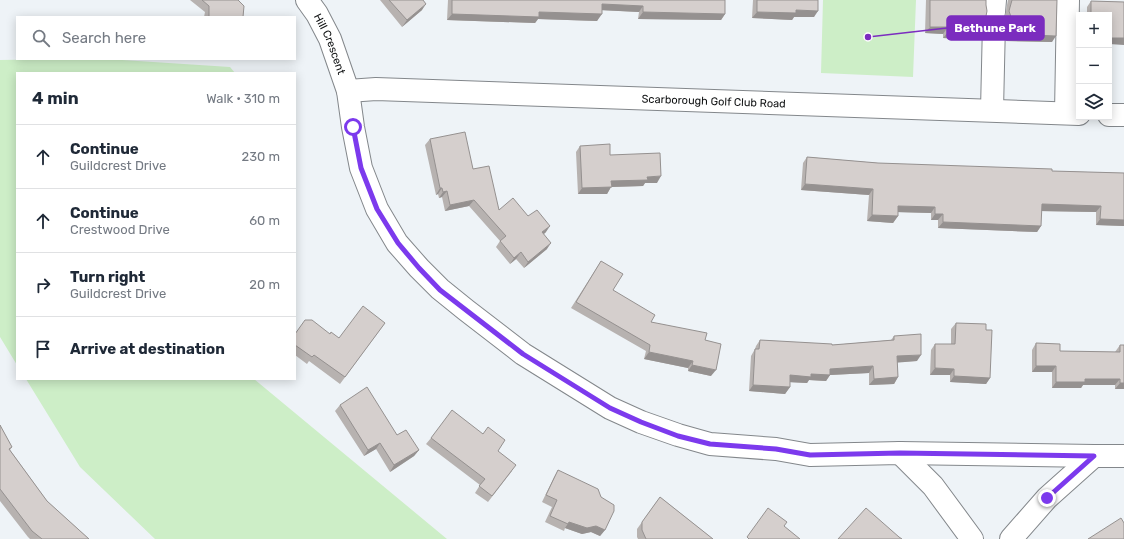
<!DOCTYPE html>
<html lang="en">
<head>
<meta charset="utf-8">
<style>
  :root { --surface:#fff; --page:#f6f6f7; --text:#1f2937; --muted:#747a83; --line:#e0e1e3 }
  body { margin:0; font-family:Rubik,sans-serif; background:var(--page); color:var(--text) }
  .controls { position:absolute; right:12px; top:12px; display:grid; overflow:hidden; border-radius:0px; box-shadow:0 2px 10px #0003 }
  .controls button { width:36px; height:36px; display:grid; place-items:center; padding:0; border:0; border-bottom:1px solid var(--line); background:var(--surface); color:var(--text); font:20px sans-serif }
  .stop { position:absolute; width:12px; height:12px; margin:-9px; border:3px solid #7c3aed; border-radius:50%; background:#fff }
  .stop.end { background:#7c3aed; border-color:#fff; box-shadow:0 1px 4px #0008 }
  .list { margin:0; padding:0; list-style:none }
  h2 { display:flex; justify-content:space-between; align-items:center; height:52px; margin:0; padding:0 16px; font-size:17px }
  h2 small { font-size:13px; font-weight:400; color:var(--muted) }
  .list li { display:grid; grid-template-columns:26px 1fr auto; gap:12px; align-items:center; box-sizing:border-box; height:64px; padding:0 16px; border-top:1px solid var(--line) }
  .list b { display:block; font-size:15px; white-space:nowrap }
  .list p { margin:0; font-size:13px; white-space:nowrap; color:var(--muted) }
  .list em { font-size:13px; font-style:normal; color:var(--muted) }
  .icon { flex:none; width:22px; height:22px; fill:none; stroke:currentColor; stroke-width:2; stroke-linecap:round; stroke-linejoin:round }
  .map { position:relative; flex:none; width:1124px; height:539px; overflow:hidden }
  .search { position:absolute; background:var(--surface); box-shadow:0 2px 10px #0003; left:16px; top:16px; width:280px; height:44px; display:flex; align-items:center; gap:10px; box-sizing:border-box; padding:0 14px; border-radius:0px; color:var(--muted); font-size:15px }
  .panel { position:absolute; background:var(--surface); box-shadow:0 2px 10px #0003; left:16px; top:72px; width:280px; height:308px; border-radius:0px }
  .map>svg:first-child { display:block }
</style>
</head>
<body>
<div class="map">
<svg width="1124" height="539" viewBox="0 0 1124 539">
  <rect width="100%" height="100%" fill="#eef3f7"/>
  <path fill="#cdeec7" d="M823,0H916L913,77L821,73Z
    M56,59H107L230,67L235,73H17V365L0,337V60Z
    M26,379H254L447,539H155L80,467Z"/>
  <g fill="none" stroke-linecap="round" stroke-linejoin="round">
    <defs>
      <g id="minor">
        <path id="s1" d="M307,0L317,14L330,39L348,91L353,127L361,168L377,209L397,243L419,268L440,289L466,310L523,354L610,408L641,422L678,435L710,444L776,449L810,455L900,453L1094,456H1124"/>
        <path d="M994,12L995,0"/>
        <path id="s2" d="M348,91L376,89L1079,114"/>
        <path d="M992,110L994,23"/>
        <path d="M1066,113L1068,0"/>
        <path d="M1109,115H1124"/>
        <path d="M900,453L933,486L972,539"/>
        <path d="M1011,539L1047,498L1094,456"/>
      </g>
    </defs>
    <use href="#minor" stroke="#83878b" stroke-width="24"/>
    <use href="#minor" stroke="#fff" stroke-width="22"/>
  </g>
  <path fill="#b7b2b0" d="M190,0H238L243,17H204L205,12Z
    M380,0H423L422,10L402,27Z
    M448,0H725V14L721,20L638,19L639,12L602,10L597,21L538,19L535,23L447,20Z
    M753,0H818L814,17H794L792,20L752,18Z
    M926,0H986V33L981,40L943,38V34L925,33Z
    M1008,0H1057L1052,42L1006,41V23L1005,17L1007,5Z
    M1091,1L1124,2V45L1109,15H1087V7Z
    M430,139L473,169L499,210L528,216L546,232L544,234L547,249L524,268L516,259L510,264L496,247L500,241L469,206L445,211L442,197L439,198L438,194L436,195L425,145Z
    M580,146L610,155L657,183H645L643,186L611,187L607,194H578L576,152Z
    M807,157L878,163L1052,171L1124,173V226L1096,225V212L1041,211V226L1037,232L938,228V220H931V213L898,212V216L893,223L867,221L869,195L801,190L803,163Z
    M601,261L613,290L651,322L705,340L711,376L688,371V368L644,359L646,351L571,308Z
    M385,323L340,384L309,361L307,364L295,355V334H330L339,338Z
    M956,323L986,330L990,378L986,384L950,382V375H930L931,350L935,344H951V329Z
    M894,336L917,361L897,362L898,377L894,384L869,385V373L830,375L826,381L809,380L807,383L790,382V387L785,394L749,391L751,356L755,349L756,346L760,340L832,345L891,340Z
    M1036,343L1060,351L1115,352L1120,345L1124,389H1115V385H1083L1081,388H1052V372H1032V350Z
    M340,405L397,435L419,450L414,456L390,472L376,449L364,456L335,411Z
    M0,425L12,447L10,450L47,501L89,539H30L28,537L0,501Z
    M431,438L498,451L512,471L488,502L475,493L480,485L426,444Z
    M558,470L605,530L600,536L591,532L582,534L565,528L564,531L545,522L552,507L542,502L554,477Z
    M660,497L713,539H638L637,537V529Z"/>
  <path fill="#959190" d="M426,4L422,10L402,27L407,20Z
    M602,4L643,6L639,12L598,10Z
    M796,10L818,11L814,17H794L792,20L752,18L757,12Z
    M539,12L602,14L597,21L538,19L535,23L447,20L452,14Z
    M643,12L725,14L721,20L638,19Z
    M930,27H948L943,34L925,33Z
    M948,32L986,33L981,40L943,38Z
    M1011,34L1056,36L1052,42L1006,41Z
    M1109,38H1124V45L1109,44Z
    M661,176L657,183H645L643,186L611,187L607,194H578L582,188L611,181L647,177Z
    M805,184L873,189L869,195L801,190Z
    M440,188H442L438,194L436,195Z
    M447,191L442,197L439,198L443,192Z
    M474,200L469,206L445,211L450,205Z
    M1042,204L1101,206L1096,212L1037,211Z
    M898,206L935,207L931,213L894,212Z
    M935,214H943L938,220H931Z
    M872,215L898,216L893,223L867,221Z
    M1100,219L1124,220V226L1096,225Z
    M943,222L1041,226L1037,232L938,228Z
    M550,226L546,232L538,239L542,232Z
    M551,243L547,249L524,268L528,262Z
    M521,252L516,259L510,264L514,258Z
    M649,352L693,361L688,368L644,359Z
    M921,355L917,361L893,363L897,356Z
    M692,365L716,370L711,376L688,371Z
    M873,366L869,373L830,375L826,381L809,380L807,383L786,382L790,375L811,374L830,369Z
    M1036,366H1056L1052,372H1032Z
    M935,368L954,369L950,375H930Z
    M954,376L990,378L986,384L950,382Z
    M898,377L894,384L869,385L874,379Z
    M1085,379H1120L1115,385H1083L1081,388H1052L1056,382Z
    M1120,383H1124V389H1115Z
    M753,385L790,387L785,394L749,391Z
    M380,443L376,449L364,456L368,450Z
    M419,450L414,456L390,472L394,465Z
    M569,522L596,526L605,530L600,536L591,532L582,534L565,528Z"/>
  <path fill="#d5cfcd" stroke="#959190" d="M202,0H238L244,6L243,17H209V6Z
    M389,0H423L426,4L407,20Z
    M452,0H725V14L643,12V6L602,4V14L539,12V17L452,14Z
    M757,0H818V11L796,10V13L757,12Z
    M930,0H986V5L987,11L986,16V33L948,32V27H930Z
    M1012,0H1057L1056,36L1011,34V17L1009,11Z
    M1091,1L1124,2V38H1109V15H1091Z
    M465,132L473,169L489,166L499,210L513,198L528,216L537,210L550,226L542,232L551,243L528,262L521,252L514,258L500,241L506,236L474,200L450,205L447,191L443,192L442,188H440L430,139Z
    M610,144V155L660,153L661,176L647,177L648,180L611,181L612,187L582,188L580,146Z
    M807,157L878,163L1052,169V171L1124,173V220L1100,219L1101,206L1042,204L1041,226L943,222V214H935V207L898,206V216L872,215L873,189L805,184Z
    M601,261L623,274L613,290L655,315L651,322L707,333L705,340L721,344L716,370L692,365L693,361L649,352L650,345L576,302Z
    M363,306L385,323L345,377L314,355L312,357L295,345V334L305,320H312L330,334L331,332L339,338Z
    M956,323L986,324V330H992L990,378L954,376V369L935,368V344H955Z
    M921,334V355L897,356L898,377L874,379L873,366L830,369V375L811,374V377L790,375V387L753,385L755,349H759L760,340L832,344V345L894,340V336Z
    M1036,343L1060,344V351L1120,352V345H1124V383H1120V379H1085V382H1056V366H1036Z
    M367,387L397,435L406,430L419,450L394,465L380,443L368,450L340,405Z
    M452,410L483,434L488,427L505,440L498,451L516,465L492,496L479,486L485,479L431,438Z
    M0,425L12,447L9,449L47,501L89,539H42L32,531L0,489Z
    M558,470L598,489L601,497L614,505V511L605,530L596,526L587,528L569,522L568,524L550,516L557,500L546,495Z
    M660,497L713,539H646L642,530V522Z
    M768,508L787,522L784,526L800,539H749L747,537Z
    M866,508L899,537L902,539H838Z
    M1121,518L1124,523V539H1088Z"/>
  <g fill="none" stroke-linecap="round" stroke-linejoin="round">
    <path stroke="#7c3aed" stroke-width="5" d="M353,127L361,168L377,209L398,243L419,268L440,290L523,354L610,408L641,422L678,436L710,444L776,449L810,455L900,453L1094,456L1047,498"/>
  </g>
  <g text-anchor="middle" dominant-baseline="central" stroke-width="3" stroke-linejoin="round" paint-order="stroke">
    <g font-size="11" fill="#0e1011" stroke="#fff">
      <text stroke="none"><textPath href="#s1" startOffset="50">Hill Crescent</textPath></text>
      <text stroke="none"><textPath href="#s2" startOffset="366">Scarborough Golf Club Road</textPath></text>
    </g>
  </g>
  <path fill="none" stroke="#7b2cbf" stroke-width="1.5" d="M868 37L947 28"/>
  <circle fill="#7b2cbf" stroke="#fff" stroke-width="1.5" cx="868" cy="37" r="4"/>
  <rect fill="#7b2cbf" stroke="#7b2cbf" stroke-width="1.5" x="947" y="16" width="97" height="24" rx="4"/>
  <g font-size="12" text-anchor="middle" font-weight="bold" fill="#fff">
    <text x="995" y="32">Bethune Park</text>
  </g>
</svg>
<div class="controls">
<button>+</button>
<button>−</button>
<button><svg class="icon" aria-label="layers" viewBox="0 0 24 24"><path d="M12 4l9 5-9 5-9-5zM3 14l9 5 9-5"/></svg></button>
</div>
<div class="stop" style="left:353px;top:127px"></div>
<div class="stop end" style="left:1047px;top:498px"></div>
<div class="search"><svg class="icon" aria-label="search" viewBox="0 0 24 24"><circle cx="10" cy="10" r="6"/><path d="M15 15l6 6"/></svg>Search here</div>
<section class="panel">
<h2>4 min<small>Walk · 310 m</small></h2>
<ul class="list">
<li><svg class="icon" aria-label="ahead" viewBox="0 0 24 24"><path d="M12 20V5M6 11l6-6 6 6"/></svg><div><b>Continue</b><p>Guildcrest Drive</p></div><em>230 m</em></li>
<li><svg class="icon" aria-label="ahead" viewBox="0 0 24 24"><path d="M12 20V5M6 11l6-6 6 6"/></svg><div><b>Continue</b><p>Crestwood Drive</p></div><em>60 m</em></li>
<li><svg class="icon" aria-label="right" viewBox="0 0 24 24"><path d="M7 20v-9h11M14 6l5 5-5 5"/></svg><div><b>Turn right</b><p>Guildcrest Drive</p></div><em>20 m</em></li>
<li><svg class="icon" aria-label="arrive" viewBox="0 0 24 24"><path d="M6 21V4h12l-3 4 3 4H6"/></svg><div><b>Arrive at destination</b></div></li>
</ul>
</section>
</div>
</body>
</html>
